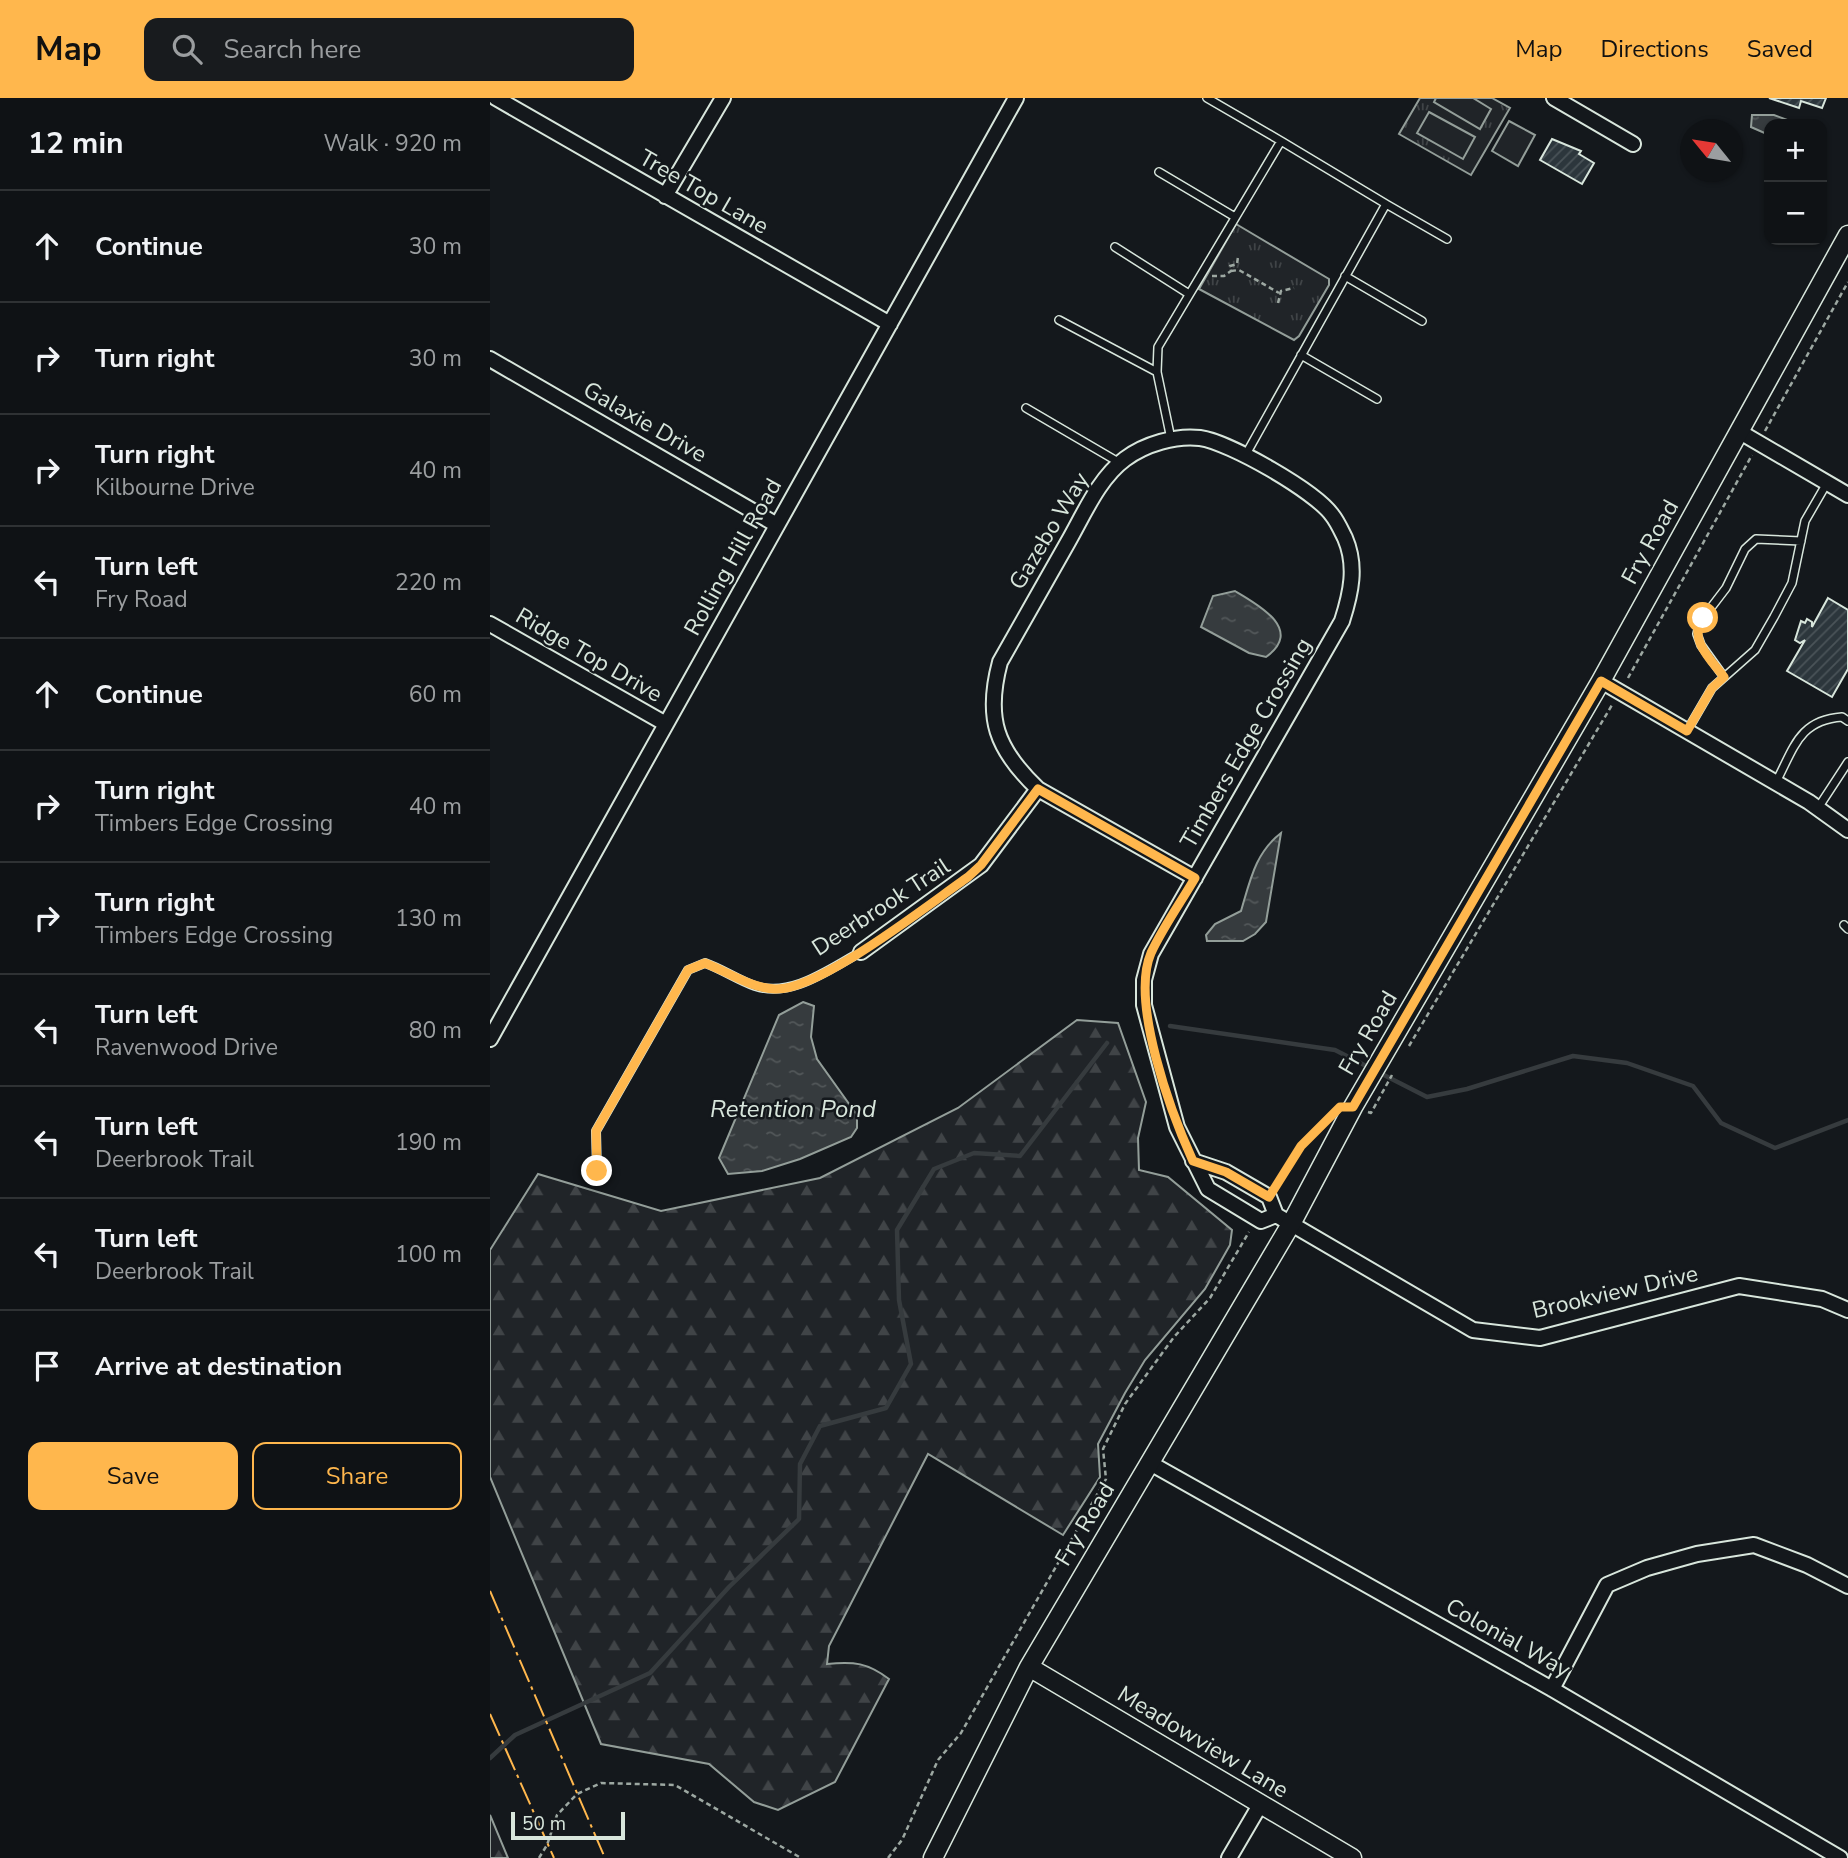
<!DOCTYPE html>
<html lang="en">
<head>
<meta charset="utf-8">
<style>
  :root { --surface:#0f1215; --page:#181b1e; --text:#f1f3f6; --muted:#9b9ea0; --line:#2f3234; --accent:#ffb74d }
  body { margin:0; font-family:"Nunito Sans",sans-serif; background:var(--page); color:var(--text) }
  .controls { position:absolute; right:21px; top:21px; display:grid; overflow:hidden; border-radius:14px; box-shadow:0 2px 5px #0004 }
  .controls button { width:63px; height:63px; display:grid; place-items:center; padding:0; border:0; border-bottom:2px solid var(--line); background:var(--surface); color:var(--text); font:35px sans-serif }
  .compass { position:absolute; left:1190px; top:21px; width:63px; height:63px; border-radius:50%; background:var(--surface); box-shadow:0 2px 5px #0004; rotate:300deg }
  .scale { position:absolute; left:21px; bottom:18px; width:114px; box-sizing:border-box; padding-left:7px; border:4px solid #d8e6dc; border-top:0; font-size:19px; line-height:24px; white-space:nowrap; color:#d8e6dc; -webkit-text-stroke:5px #14181c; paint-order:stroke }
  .stop { position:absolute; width:21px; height:21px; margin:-16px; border:5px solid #ffb74d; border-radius:50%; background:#fff }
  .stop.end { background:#ffb74d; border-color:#fff; box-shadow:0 2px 7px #0008 }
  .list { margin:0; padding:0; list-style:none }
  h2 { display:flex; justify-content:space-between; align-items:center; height:91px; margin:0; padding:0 28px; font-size:30px }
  h2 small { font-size:23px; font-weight:400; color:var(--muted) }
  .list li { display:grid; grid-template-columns:46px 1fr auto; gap:21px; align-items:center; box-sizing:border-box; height:112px; padding:0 28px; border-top:2px solid var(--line) }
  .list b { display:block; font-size:26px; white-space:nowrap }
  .list p { margin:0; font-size:23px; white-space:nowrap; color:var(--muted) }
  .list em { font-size:23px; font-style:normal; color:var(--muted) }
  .actions { display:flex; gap:14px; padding:21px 28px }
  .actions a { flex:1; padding:16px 0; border:2px solid var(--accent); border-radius:14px; text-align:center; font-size:24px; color:var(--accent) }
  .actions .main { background:var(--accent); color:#111 }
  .icon { flex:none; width:38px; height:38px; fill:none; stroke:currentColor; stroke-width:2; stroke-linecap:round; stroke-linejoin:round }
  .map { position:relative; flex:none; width:1358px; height:1760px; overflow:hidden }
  header { display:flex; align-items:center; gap:42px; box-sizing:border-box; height:98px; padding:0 35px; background:var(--accent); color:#111 }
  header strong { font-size:33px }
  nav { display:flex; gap:38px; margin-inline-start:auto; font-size:24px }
  .search { width:490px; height:63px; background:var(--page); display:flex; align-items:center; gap:18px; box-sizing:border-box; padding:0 24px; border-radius:14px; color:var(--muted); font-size:26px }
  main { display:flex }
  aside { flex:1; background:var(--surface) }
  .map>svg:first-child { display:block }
</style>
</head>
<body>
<header>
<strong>Map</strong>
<div class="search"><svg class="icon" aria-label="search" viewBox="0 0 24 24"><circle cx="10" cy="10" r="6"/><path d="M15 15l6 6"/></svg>Search here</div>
<nav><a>Map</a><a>Directions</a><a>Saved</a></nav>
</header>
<main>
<aside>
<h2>12 min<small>Walk · 920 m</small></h2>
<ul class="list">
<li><svg class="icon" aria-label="ahead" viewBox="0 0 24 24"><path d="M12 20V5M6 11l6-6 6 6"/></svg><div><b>Continue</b></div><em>30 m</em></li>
<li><svg class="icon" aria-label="right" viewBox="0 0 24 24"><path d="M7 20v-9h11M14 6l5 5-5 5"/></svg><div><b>Turn right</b></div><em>30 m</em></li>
<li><svg class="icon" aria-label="right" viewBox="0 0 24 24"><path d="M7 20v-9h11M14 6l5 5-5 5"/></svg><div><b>Turn right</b><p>Kilbourne Drive</p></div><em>40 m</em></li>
<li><svg class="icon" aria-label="left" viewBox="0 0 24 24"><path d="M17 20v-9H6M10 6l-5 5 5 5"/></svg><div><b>Turn left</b><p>Fry Road</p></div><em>220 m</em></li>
<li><svg class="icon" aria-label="ahead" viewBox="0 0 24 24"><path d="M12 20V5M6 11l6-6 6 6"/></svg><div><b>Continue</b></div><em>60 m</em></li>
<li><svg class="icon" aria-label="right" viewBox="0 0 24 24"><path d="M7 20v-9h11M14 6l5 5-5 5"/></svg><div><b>Turn right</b><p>Timbers Edge Crossing</p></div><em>40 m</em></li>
<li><svg class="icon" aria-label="right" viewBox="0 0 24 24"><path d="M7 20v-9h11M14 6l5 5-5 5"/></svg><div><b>Turn right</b><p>Timbers Edge Crossing</p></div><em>130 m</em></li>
<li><svg class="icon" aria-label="left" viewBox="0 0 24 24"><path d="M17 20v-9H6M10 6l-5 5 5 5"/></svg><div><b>Turn left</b><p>Ravenwood Drive</p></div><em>80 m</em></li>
<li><svg class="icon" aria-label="left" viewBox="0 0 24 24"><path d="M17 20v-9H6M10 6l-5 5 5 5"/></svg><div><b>Turn left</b><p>Deerbrook Trail</p></div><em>190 m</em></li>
<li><svg class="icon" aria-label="left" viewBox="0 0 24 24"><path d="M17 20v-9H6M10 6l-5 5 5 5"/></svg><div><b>Turn left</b><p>Deerbrook Trail</p></div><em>100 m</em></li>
<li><svg class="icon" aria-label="arrive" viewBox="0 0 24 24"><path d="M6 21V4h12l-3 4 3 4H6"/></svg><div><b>Arrive at destination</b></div></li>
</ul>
<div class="actions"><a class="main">Save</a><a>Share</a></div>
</aside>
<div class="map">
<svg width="1358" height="1760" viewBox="0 0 1358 1760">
  <defs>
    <pattern id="grass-tufts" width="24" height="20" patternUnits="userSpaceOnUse" patternTransform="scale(1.75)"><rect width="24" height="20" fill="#202428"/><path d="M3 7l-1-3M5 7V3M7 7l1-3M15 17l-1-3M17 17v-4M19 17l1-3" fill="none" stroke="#404447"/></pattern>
    <pattern id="forest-firs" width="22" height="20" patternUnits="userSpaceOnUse" patternTransform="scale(1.75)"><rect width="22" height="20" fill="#202428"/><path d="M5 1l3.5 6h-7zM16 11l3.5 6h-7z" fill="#404447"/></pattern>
    <pattern id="water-ripples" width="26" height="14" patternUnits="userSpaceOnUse" patternTransform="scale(1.75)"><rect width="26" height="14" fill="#363b3e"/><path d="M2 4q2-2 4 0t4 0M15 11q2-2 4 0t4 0" fill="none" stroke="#525759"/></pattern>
    <pattern id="building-hatch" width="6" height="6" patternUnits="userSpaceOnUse" patternTransform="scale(1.75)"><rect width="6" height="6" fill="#2c363c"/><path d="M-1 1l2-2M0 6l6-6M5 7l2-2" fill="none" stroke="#4a5358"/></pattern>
  </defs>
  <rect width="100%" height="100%" fill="#14181c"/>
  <path fill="url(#grass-tufts)" stroke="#939e99" stroke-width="2" d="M930,0H1002L1020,10L981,77L909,36Z
    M746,126L839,181V187L809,238L804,242L709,191Z"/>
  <path fill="url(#forest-firs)" stroke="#939e99" stroke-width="2" d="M587,922L628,925L656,1004L648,1040L649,1072L678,1079L742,1132L740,1147L715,1191L655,1262L635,1295L608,1346L610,1379L573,1437L438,1356L339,1548L337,1566C364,1563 378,1565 399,1581L345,1684L288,1712L264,1704L219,1666L111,1646L0,1379V1152L48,1076L171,1113L330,1080L468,1010Z
    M0,1717L18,1760H0Z"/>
  <path fill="#202428" stroke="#939e99" stroke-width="2" d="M946,0H983L1001,11L990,31L944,4Z
    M939,14L985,39L973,61L927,35Z
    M1019,23L1045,37L1028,68L1002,53Z"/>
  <path fill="url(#water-ripples)" stroke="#939e99" stroke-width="2" d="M1262,17H1284L1303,24L1302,26H1279V37L1261,29Z
    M745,493C769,507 814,532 776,559L759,555L711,529L723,498Z
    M791,735L776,824L765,836L753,843H717L716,837L725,826L751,813C760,783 765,755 791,735Z
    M313,904L324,908L321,939L327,961L367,1017V1030L361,1039L310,1061L272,1073L238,1076L229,1060L289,917Z"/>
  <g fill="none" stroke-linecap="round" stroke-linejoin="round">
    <path stroke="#363b3e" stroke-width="4.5" d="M680,928L845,952L882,971
      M890,975L937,999L977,991L1083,958L1137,965L1203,988L1231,1025L1285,1050L1358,1022
      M0,1660L25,1637L160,1575L239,1489L309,1421L310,1366L330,1328L396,1310L421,1266L409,1202L407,1132L444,1071L484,1055L530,1058L617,945"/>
  </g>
  <path fill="url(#building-hatch)" stroke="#d8e6dc" stroke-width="2" d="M1279,0H1336L1332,10L1311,3L1309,10Z
    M1062,41L1091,53L1089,56L1104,65L1092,86L1050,62Z
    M1338,500L1358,512V571L1342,599L1297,573L1315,542L1310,545L1305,542L1311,523L1315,525L1317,521L1322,524V529Z"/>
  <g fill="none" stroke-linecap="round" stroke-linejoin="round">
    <defs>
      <path id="service" d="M717,0L791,43
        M669,74L745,119
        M896,106L957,141
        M625,149L699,196
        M855,178L932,223
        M569,222L667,274
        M811,257L887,301
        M536,310L630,365
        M681,341L667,274L668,249L791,43L896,106L755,358
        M1234,579L1211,547L1207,536L1210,524L1236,490L1255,451L1266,441L1311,443
        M1197,633L1222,590L1265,552L1284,519L1302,485L1315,423L1337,385
        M1286,684C1304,650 1309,622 1352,619L1358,623
        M1328,710L1358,664
        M1354,827L1358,831
        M107,1073L106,1033L198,872L215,865C232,871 248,882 265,888C302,900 339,871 371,854"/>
      <path id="minor" d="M6,0L400,226
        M1064,0L1143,46
        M175,98L233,0
        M0,261L287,427
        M1250,334L1358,397
        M0,526L176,626
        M1111,583L1319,704L1358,732
        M705,780L548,691C506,651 495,620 510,564C533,524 555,484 578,444C594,416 609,380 635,361C655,346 686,337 710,340C739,344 825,393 842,417C847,423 851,432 855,440C867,468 861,495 852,523L661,856L654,882V907L687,1029L718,1091L771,1123L786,1117
        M371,854L491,767L548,691
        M0,941L526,0
        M703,1063L736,1074L779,1099L786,1117L983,1232L1050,1240L1249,1188L1332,1201L1358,1212
        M660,1365L1062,1591L1350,1760
        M1062,1591L1117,1487L1157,1470L1207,1456L1264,1447L1317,1467L1358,1488
        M739,1760L770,1707"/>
      <path id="tertiary" d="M539,1569L862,1760
        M443,1760L539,1569L801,1126L863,1009L1111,583L1358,137"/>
    </defs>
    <use href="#service" stroke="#d8e6dc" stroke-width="10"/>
    <use href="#minor" stroke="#d8e6dc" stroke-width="18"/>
    <use href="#tertiary" stroke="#d8e6dc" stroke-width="21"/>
    <path stroke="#9da8a2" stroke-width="2.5" stroke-dasharray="5 3.5" stroke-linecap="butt" d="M741,173L749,172L789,195
      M722,178H734L741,173L740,168L747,166L748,159
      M788,205L791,193L804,190
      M1275,333L1358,184
      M1138,580L1262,357
      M919,948L1122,607
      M878,1014L881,1015L902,977
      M787,1086L811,1048L836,1022
      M49,1760L57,1747L67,1717L87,1696L111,1685L185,1687L311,1760
      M398,1760L412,1742L448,1662L471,1635L616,1381L613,1351L635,1306L684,1239L720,1200L759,1134"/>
    <use href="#service" stroke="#14181c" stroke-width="7"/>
    <use href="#minor" stroke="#14181c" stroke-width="14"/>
    <use href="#tertiary" stroke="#14181c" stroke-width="18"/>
    <path stroke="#ffb74d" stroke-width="2" stroke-dasharray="24 5 3.5 5" stroke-linecap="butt" d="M0,1493L115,1760
      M0,1616L64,1760"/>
  </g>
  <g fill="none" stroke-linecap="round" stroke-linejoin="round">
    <path stroke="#ffb74d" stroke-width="9" d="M107,1073L106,1033L198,872L215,865C238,874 260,890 285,891C329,893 439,806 478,779L491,767L548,691L705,780C691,804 673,829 661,855C640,904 681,1015 703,1063L736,1074L779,1099L811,1048L850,1009H863L1111,583L1197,633L1222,590L1234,579C1222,563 1197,540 1213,520"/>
  </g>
  <g text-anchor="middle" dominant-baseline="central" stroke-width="5" stroke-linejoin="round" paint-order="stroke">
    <g font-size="23" fill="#d8e6dc" stroke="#14181c">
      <text transform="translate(214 94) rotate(30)">Tree Top Lane</text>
      <text transform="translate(155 324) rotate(30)">Galaxie Drive</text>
      <text transform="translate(559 433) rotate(-59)">Gazebo Way</text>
      <text transform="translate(1160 444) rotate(-61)">Fry Road</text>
      <text transform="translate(243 459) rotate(-61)">Rolling Hill Road</text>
      <text transform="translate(99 557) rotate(30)">Ridge Top Drive</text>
      <text transform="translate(756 645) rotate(-60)">Timbers Edge Crossing</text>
      <text transform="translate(391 809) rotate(-33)">Deerbrook Trail</text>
      <text transform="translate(878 935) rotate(-60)">Fry Road</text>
      <text transform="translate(1125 1194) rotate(-13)">Brookview Drive</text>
      <text transform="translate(595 1426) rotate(-59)">Fry Road</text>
      <text transform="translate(1018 1540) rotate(29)">Colonial Way</text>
      <text transform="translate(713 1644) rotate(31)">Meadowview Lane</text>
    </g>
    <g font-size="24" font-style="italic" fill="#d8e6dc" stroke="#14181c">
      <text x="303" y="1011">Retention Pond</text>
    </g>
  </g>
</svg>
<div class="controls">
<button>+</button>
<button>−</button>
</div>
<svg class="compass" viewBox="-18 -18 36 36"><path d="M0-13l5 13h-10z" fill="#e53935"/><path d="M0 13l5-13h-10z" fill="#9b9ea0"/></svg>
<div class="scale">50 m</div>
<div class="stop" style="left:1213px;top:520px"></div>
<div class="stop end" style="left:107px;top:1073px"></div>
</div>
</main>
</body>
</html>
